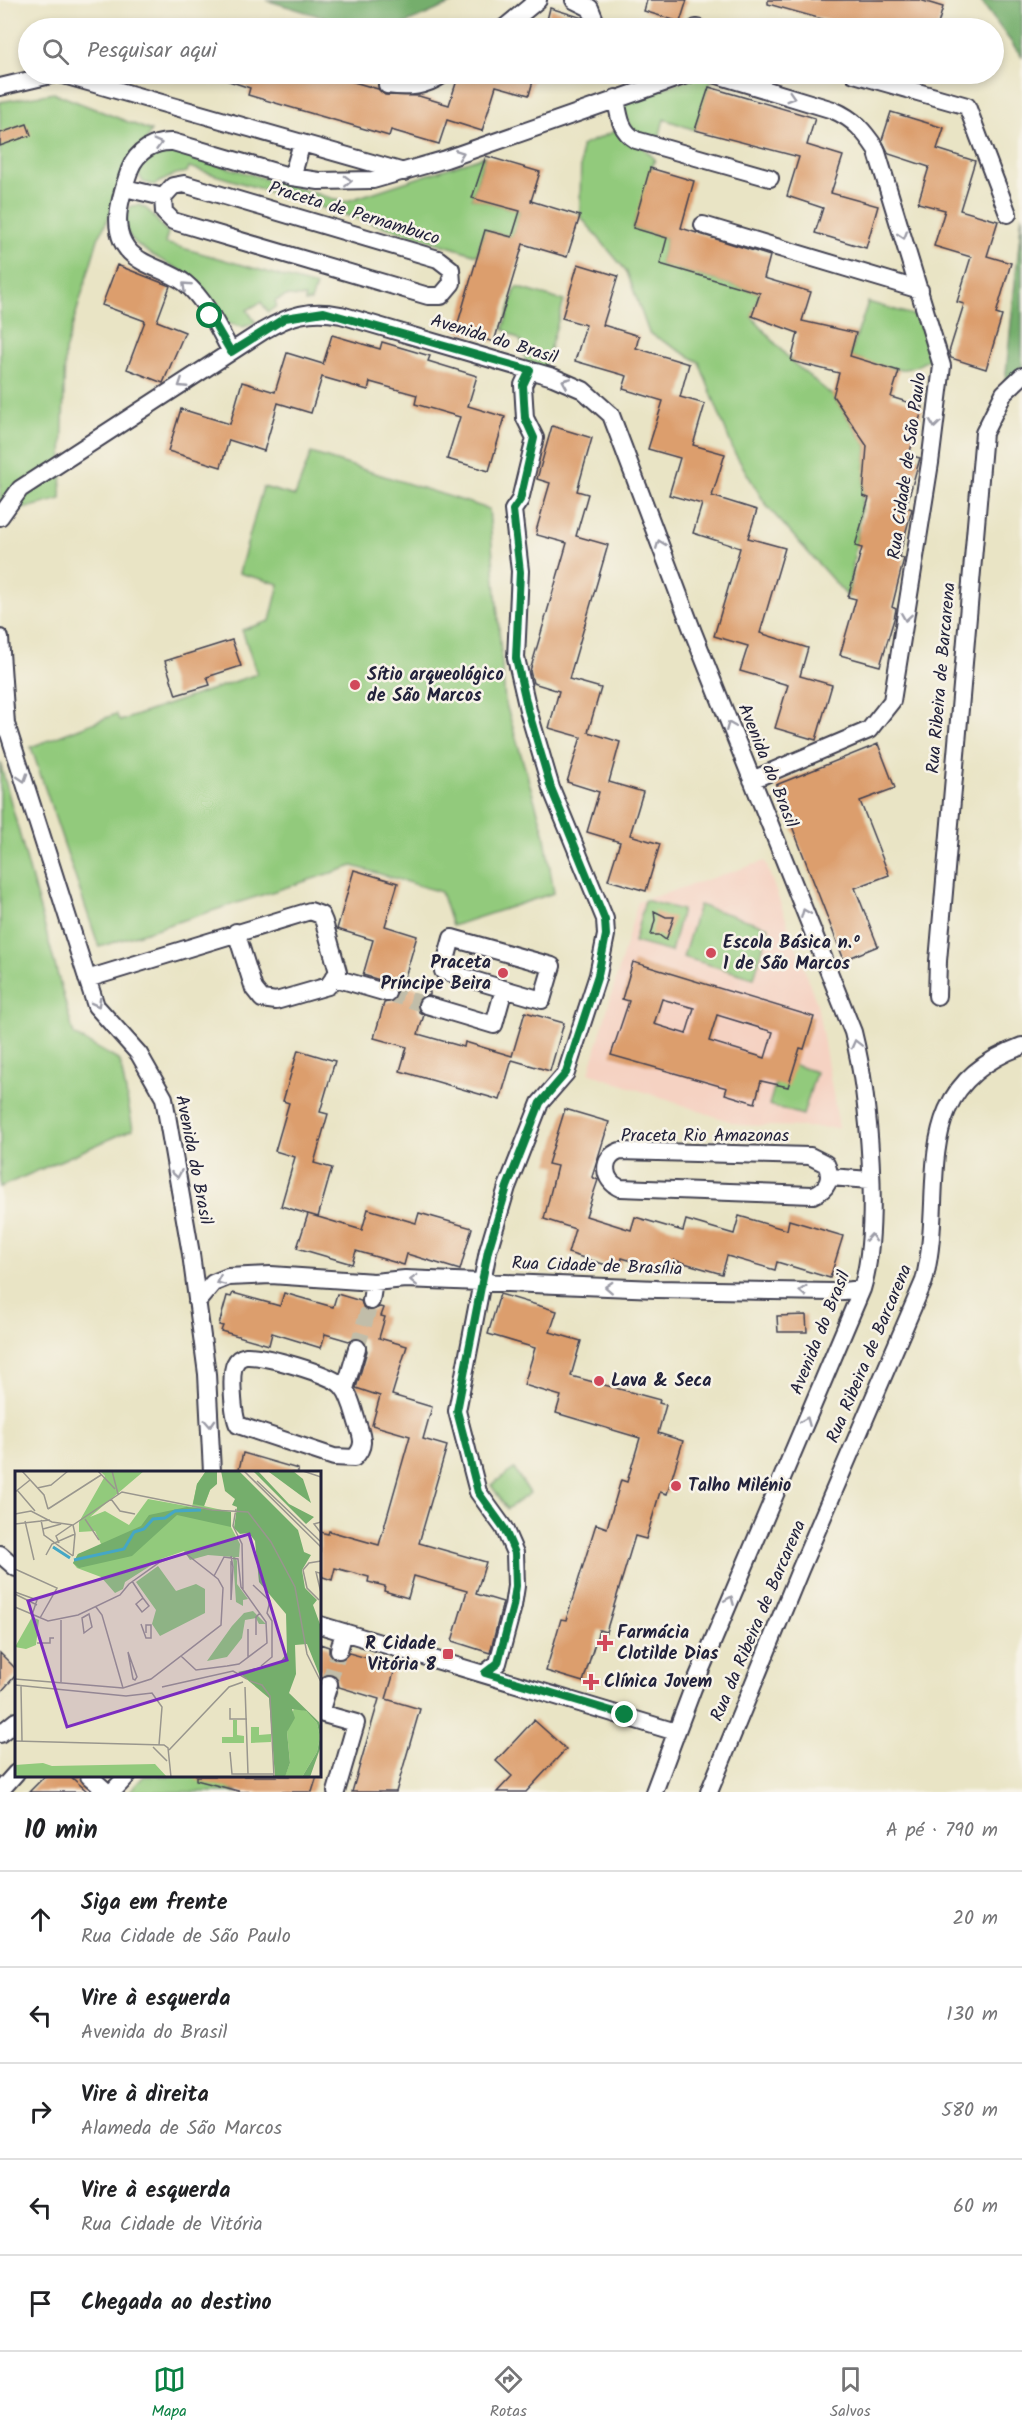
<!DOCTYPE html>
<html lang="pt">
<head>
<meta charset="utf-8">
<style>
  :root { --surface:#fff; --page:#f6f6f6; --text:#202124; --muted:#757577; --line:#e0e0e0; --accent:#0b8043 }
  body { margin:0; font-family:Kalam,sans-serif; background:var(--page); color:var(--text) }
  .stop { position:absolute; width:18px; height:18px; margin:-14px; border:4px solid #0b8043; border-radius:50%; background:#fff }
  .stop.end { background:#0b8043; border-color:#fff; box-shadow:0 2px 6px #0008 }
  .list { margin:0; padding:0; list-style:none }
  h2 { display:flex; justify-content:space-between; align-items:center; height:78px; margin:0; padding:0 24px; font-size:26px }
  h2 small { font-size:20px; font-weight:400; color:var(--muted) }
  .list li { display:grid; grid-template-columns:39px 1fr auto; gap:18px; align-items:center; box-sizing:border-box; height:96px; padding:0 24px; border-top:2px solid var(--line) }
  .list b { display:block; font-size:22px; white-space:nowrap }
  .list p { margin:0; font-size:20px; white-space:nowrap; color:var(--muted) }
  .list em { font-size:20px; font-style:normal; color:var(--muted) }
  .icon { flex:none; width:33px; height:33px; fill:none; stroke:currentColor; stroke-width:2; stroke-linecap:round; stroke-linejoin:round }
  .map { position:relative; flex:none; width:1022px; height:1792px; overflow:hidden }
  .search { position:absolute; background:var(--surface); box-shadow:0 3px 9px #0003; left:18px; right:18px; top:18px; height:66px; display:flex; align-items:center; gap:15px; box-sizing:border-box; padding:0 21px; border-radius:33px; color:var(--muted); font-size:22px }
  .sheet { height:558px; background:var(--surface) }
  nav { display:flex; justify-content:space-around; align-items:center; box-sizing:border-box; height:84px; border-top:2px solid var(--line); background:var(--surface); font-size:16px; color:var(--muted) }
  nav a { display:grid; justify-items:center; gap:3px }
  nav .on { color:var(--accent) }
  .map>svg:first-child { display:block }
</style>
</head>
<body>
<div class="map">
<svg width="1022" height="1792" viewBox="0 0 1022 1792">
  <rect width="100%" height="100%" fill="#f7f3e8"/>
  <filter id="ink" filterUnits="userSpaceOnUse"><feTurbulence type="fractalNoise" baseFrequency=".0167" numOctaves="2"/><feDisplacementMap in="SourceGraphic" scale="12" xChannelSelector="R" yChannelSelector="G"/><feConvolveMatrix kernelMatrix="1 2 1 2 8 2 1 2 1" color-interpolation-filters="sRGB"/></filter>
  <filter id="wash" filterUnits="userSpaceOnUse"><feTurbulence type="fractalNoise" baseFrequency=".008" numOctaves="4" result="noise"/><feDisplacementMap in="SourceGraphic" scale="24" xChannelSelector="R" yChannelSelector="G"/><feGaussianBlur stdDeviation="1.35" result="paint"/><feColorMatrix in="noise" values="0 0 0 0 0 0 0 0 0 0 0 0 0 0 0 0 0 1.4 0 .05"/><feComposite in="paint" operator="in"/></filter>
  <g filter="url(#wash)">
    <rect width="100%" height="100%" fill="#e9e4c5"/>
    <path fill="#f5d2c2" d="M765,861L817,1004L839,1128L740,1125L589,1073L638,902Z"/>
    <path fill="#92ca7c" stroke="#5a765c" stroke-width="1.5" d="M697,77L712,79L695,130L664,119L658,142L634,135L621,102Z
      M54,93L151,131L98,239L65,351L61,499L0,515V102Z
      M622,128L655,159L633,228L667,238L660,264L760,293L752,317L791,361L833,396L867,446L863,496L848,597L766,505L734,452L699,362L649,333L627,272L580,216L581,146Z
      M172,151L344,202L485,156L472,198L520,211L512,237L485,230L477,255L189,167L187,172L176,174L154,185L143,182L137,171C144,156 155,151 172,151Z
      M139,205C152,209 157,224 168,232L165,243L316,286L311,301L305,302V297L286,296L275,301L277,306L268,312L261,302L247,310L256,323L243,327L226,323C214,313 209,294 197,282C178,262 103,245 131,206Z
      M516,287L564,301L543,372L527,368L521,341L503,329Z
      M868,302L923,318L934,354C906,381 882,366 850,356Z
      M311,453L489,509L505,701L544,832L554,893L452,926L441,892L353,866L99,947L31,747L116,714L120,721L257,674L242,630L270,621L279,584L239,573L263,487L295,496Z
      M0,762L74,1035L120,1061L133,1129L0,1187Z
      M645,900L682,910L671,952L634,942Z
      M699,905L769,927L754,978L683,957Z
      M782,1061L816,1072L803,1115L769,1105Z
      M514,1469L530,1493L507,1509L491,1485Z
      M144,1776H200L238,1792H129Z"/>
    <path fill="#75ae6c" stroke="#4c6854" stroke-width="1.5" d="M266,0H460L395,28H359Z
      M980,0H1022V57Z
      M1022,214V381L1004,393Z"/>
    <g id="blocks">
      <path fill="#dc9e6d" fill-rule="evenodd" d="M647,0H687L680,22L644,11Z
        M768,0H920L943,7L937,28H854L768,4Z
        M550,8L583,18L587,28H545Z
        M215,74H326L378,89L385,95L419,96L449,105L459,74H535L529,95L496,86L482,131L447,120L439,144L391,130L389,136L248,95L250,88L214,76Z
        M709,87L815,118L807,145L843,156L831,193L878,206L866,248L815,233L823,208L787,196L799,157L695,130Z
        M891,112L944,128L937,149L975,161L960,210L998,221L987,256L1011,263L996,314L1002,316L986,369L951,358L949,352L964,304L957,302L971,257L934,246L945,210L918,203L929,167L889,154L882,140Z
        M27,124L31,135L0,146V133Z
        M486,156L540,172L531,201L580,216L567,257L523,244L494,342L456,330L485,230L512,237L520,211L472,198Z
        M650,168L694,181L681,228L770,256L764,278L811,292L802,321L856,333L850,356L899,371L891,397L923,407L909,455L920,458L906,507L912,509L899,557L904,558L892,607L896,609L894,619L880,666L840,655L856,599L848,597L862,548L855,546L869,498L863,496L867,446L833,396L839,373L791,361L798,333L752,316L760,293L660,264L667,238L633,228Z
        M578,264L618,276L603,325L639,336L636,348L689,364L680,397L705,404L693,445L725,454L712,496L757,510L748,538L785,548L760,633L808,648L800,676L832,685L816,740L775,728L788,685L740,671L748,646L714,636L740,548L693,533L702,504L669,495L680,458L648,449L663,401L623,389L627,376L575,361L586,325L562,318Z
        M117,265L170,286L157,321L185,332L163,383L127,369L145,321L102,305Z
        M332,335L380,349L382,342L430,356L428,361L477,376L468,406L505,417L489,471L447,459L460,417L415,404L417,395L370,382L368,390L322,377L311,413L278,403L264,451L229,440L221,467L168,451L181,409L230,424L242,382L275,392L287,353L323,364Z
        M552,426L592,438L577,491L588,494L576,536L608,545L569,679L601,688L588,732L620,742L609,782L643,792L630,835L660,844L646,891L608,880L620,842L587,832L599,792L567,782L581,737L549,728L559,691L533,683L530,671L567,543L537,535L536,531L550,483L537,479Z
        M232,640L241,666L207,677L210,685L176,695L165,661Z
        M878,744L895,788L860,801L889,875L855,888L878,946L844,960L776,785Z
        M354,870L398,883L385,926L417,936L403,984L430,992V995L420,997L417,1003L419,1012L424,1015L418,1034L464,1047L465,1042L512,1056L525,1012L564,1023L550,1071L512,1060L500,1100L400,1071L407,1047L374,1038L384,1003L395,1000L397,990L390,983L363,975L373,940L337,929Z
        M654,911L666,917H674L666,940L659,935H651L655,920Z
        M633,962L814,1017L804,1049L800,1048L788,1087L761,1081L755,1103L725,1094L727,1088L611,1055L629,1001L622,999ZM662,999L694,1008L686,1034L654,1024ZM717,1015L773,1032L765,1058L709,1041Z
        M298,1050L335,1061L320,1112L328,1114L314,1163L332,1168L318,1217L281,1206L295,1157L275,1151L289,1103L283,1101Z
        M565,1109L609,1122L592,1177L598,1180L586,1216L631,1230L635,1217L683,1231L686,1220L734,1234L739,1216L787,1230L789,1220L843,1236L830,1278L777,1262L775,1270L727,1256L722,1274L674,1260L670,1272L622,1258L619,1269L568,1253L575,1229L544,1219L557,1166L548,1164Z
        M368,1209L416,1223L419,1213L472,1228L460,1270L407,1254L404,1265L356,1251L352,1264L297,1248L308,1214L362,1230Z
        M233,1293L280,1306L284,1293L333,1307L337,1294L361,1301L364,1309L369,1311L380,1307L384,1308L381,1316L385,1317L379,1338L407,1346L392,1395L432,1407L423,1439L447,1446L419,1543L486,1562L476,1594L503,1602L490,1653L452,1641L467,1591L414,1576L408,1598L384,1591L385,1586L368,1582L369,1577L335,1568L332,1580L320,1576V1532L328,1534L329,1531L379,1545L410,1436L372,1425L380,1396L356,1388L367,1351L364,1340L355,1338L349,1341L325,1334L321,1348L272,1333L269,1345L221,1331L223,1326L219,1325L227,1296L231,1297Z
        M500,1294L557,1311L550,1332L581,1341L571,1376L660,1400L659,1403L666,1405L658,1433L683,1441L667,1494L660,1492L646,1539L635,1536L606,1632L599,1630L583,1682L546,1671L561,1619L566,1620L596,1524L607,1528L621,1480L627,1482L640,1438L556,1413L561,1396L524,1385L535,1348L488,1334Z
        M806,1315L807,1332H778L777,1316Z
        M243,1453L298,1469V1473H238Z
        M320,1644L329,1647V1653L336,1660H342L349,1653L396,1666L386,1699L420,1709L396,1792H352L379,1699L339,1687L337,1677L332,1674H326L320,1680Z
        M0,1653L16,1669V1675L0,1693Z
        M534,1720L566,1749L526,1792H497L512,1776L496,1761Z
        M45,1776H70L88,1792H29Z
        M196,1776H317L312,1792H242L196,1780Z"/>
    </g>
  </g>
  <g filter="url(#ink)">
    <use href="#blocks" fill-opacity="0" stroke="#403f50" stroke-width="1.5"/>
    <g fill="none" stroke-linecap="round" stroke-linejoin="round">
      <path stroke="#c1bda9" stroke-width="16" stroke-dasharray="16 8" stroke-linecap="butt" d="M387,993L427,1005
        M357,1348L371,1301
        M329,1684L339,1650"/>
      <defs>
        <path id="minor" d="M574,0L590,8L598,28
          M504,28L538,0
          M696,28H698
          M60,74L404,172
          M714,74L833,110C854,119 864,131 876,149L942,366L930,463L892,701L869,730L752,780
          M854,74L967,106L1008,214
          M387,85C409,88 425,87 444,74
          M0,87L55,74
          M616,98C619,116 620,131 636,140L770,178
          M292,177L302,143
          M184,184L438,259L451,269L452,283L441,296H428L173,221L164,212L163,197L173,186Z
          M125,188L163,197
          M703,225L920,290
          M231,352C219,329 205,299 185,283C171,272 154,269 140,260C106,240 119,200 130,169C137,151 154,141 173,142L292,177L319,181L373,180L446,159L689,74
          M0,517L20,489L263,331C290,315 310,309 341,315L553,377L583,390L611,415L693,632L853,1032C869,1096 881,1226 862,1289L693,1688L654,1792
          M0,638L6,724L96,1006L139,1054L164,1098L191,1254L207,1374L212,1472
          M335,978L387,993
          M87,979L310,911L321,915L324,922L338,972L328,986L276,1001L262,999L254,989L236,932
          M937,996L938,961L984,433L1004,393L1022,376
          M427,1005L494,1025L504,989L542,1000L552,966L452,938L443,971L504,989
          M620,1151L810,1156L826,1164C833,1179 827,1190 813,1195L620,1188C603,1181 600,1158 620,1151Z
          M830,1177L870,1180
          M371,1301L374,1282
          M197,1302L213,1283L228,1277L271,1275L374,1282L405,1279L657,1289L833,1292L862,1289
          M246,1356C264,1355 331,1374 342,1386C351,1396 354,1413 358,1425C363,1439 365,1447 354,1458L334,1457L238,1425C233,1415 230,1373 235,1364C237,1359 241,1357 246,1356Z
          M345,1389L357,1348
          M0,1554L16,1568
          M320,1625L676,1732
          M339,1650L344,1632
          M485,1673L498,1663L513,1606L516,1586L515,1553L504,1528L478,1492L457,1411L488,1251L507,1187L540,1103L566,1073L598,975L606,935L605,919L551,788L528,710L516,658L520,571L513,510L520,500L535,438L525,418L523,385L530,370
          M329,1684L320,1713L356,1723L336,1792
          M0,1734L16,1721
          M89,1776L107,1792
          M0,1791L16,1773
          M112,1792L127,1776
          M709,1792L800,1570L924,1281C948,1187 903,1090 1022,1046"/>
      </defs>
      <use href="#minor" stroke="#403f50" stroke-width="20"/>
      <use href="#minor" stroke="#fff" stroke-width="16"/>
    </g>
    <defs><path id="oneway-chevron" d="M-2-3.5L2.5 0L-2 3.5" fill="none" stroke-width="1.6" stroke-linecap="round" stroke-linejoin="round" transform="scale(1.5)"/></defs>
    <g stroke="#9c9ca7">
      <use href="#oneway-chevron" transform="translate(791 97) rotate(17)"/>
      <use href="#oneway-chevron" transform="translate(158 144) rotate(-15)"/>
      <use href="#oneway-chevron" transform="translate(460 154) rotate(-20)"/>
      <use href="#oneway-chevron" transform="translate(348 181) rotate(-2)"/>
      <use href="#oneway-chevron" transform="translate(903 235) rotate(73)"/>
      <use href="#oneway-chevron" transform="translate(186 286) rotate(-137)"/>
      <use href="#oneway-chevron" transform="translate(566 382) rotate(-157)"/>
      <use href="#oneway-chevron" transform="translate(182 384) rotate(147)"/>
      <use href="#oneway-chevron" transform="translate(935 424) rotate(98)"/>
      <use href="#oneway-chevron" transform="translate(660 544) rotate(-111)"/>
      <use href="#oneway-chevron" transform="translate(906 617) rotate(99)"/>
      <use href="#oneway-chevron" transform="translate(730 726) rotate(-112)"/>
      <use href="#oneway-chevron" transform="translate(23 778) rotate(72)"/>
      <use href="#oneway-chevron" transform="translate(805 913) rotate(-112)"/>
      <use href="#oneway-chevron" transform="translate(97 1003) rotate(62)"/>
      <use href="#oneway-chevron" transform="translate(856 1044) rotate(-104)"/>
      <use href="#oneway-chevron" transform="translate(177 1174) rotate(80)"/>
      <use href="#oneway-chevron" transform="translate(871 1238) rotate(-86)"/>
      <use href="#oneway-chevron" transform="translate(414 1280) rotate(-178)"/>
      <use href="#oneway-chevron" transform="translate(220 1281) rotate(157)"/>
      <use href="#oneway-chevron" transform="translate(609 1287) rotate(-177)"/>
      <use href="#oneway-chevron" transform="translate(803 1291) rotate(-176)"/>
      <use href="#oneway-chevron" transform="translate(806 1421) rotate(-67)"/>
      <use href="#oneway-chevron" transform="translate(210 1423) rotate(87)"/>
      <use href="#oneway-chevron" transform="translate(730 1600) rotate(-67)"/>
    </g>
  </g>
  <g fill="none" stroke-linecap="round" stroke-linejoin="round" filter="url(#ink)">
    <path stroke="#0b8043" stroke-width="8" d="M210,316L231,352L285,318L324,312L530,370L523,385L525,418L534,438L520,500L513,510L520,572L516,658L528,710L551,788L605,920L606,935L598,975L566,1073L540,1103L507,1187L488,1251L457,1411L478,1492L504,1528L515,1553L516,1586L513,1606L498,1663L485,1673L625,1715"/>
  </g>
  <g fill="#d1495b" stroke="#f7f3e8" stroke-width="2">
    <circle cx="355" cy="685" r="6"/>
    <circle cx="711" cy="953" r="6"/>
    <circle cx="503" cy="973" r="6"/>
    <circle cx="599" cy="1381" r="6"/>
    <circle cx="676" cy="1486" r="6"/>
    <path d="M602 1634h6v6h6v6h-6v6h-6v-6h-6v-6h6z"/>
    <rect x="442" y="1648" width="12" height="12" rx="3"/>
    <path d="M588 1673h6v6h6v6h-6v6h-6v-6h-6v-6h6z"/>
  </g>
  <g text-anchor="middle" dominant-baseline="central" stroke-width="5" stroke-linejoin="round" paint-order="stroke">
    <g font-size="18" fill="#22223b" stroke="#f7f3e8">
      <text transform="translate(354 214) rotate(17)">Praceta de Pernambuco</text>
      <text transform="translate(494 340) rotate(17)">Avenida do Brasil</text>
      <text transform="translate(908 466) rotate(-82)">Rua Cidade de São Paulo</text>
      <text transform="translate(942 678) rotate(-85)">Rua Ribeira de Barcarena</text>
      <text transform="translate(767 766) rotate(68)">Avenida do Brasil</text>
      <text x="705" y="1136">Praceta Rio Amazonas</text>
      <text transform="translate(193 1160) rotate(79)">Avenida do Brasil</text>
      <text transform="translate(597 1267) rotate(2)">Rua Cidade de Brasília</text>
      <text transform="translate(821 1333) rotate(-68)">Avenida do Brasil</text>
      <text transform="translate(870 1354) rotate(-67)">Rua Ribeira de Barcarena</text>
      <text transform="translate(759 1621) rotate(-67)">Rua da Ribeira de Barcarena</text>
    </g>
    <g font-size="18" font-weight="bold" fill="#22223b" stroke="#f7f3e8" text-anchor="start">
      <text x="367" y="675">Sítio arqueológico<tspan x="367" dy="21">de São Marcos</tspan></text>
      <text x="723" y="943">Escola Básica n.º<tspan x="723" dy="21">1 de São Marcos</tspan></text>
      <text x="491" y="963" text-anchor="end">Praceta<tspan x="491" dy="21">Príncipe Beira</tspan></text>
      <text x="611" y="1381">Lava &amp; Seca</text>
      <text x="688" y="1486">Talho Milénio</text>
      <text x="617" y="1633">Farmácia<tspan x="617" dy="21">Clotilde Dias</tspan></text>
      <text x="436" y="1644" text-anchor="end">R Cidade<tspan x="436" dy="21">Vitória 8</tspan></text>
      <text x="604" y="1682">Clínica Jovem</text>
    </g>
  </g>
  <g transform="translate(15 1471)">
    <rect width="306" height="306" fill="#e9e4c5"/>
    <path d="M85,0H129L75,46L90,40L114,54L133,28L177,36L182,13L191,0L195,19L189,35L216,41V56L225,73L224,86H220L222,90V113L233,128L228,129V135L221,131L218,86L193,84L175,89L169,80L146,88L110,111L108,118L100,122L86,106L62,97L58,92L63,83L87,75L80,60L64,61V51L90,5ZM143,95L161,120L181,113L190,118V142L145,165L137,153L141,139L121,111ZM238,140L251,153H244L241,147L230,149L227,167L212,186L192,190L217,155L229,142ZM17,146L24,149L21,174L11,178L0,176ZM279,237L291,240L302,252L305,266L302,281L287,306L270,305L275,292L272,261ZM218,249H222V264L229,265V272H207V266H218ZM236,256H244V264L256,263V271L236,272ZM28,292L37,295L140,293L152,306H0V294Z" fill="#92ca7c"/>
    <path d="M191,0H202V13L195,19L189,35L178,33L182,13ZM206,0H224L283,59L289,81L296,84L287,99L290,117L302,129L298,134L306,156V208L292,173L280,174L281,203L274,222L304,251L306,258V275L295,306H287L302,281L305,266L302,252L291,240L277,238L280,247L272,261L275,292L270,306H260L254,227L223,201L264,192L272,182L271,143L244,111L240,70L234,62L225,63L219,57L222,36L217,34L220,28L210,20ZM238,0H243L274,33L299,46L291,53ZM278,0L288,8L296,32L254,1ZM172,36L216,41V56L162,44L117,85L64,97L58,92L63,83L126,55L134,44Z" fill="#75ae6c"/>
    <path fill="none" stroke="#45a7c5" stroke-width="3" d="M38,76L55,87M59,89L109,78L119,61L129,58L138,48L150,47L160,40L186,39"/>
    <path fill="none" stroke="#99968e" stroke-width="1.5" d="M7,0L29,24L33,38M83,0L100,18M97,0L103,23M229,0L306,76M288,0L306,6M242,10L306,71M22,17L36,14L53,0M2,19L20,40M0,21L15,9M96,28L105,40L120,43M33,38L86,4M221,38L218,55L227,73L228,118M0,43L16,40L37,51L58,54M70,48L84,69M26,49L29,64L58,85M10,50L19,89M306,51L299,53L306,62M0,53L35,49M58,54L107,21L197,39L233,41L256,71L280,116L292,183L306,211M28,58L46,53M44,72L41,65L57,54M31,84L37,73L60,63L58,54M58,85L60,63M216,85L218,96L216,129V90M0,98L42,117L25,147M306,109L305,102L301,101L306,122M117,110L128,127L134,135L127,141L121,133L128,127M238,114L255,130L252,142L257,150V186L246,195M0,121L22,129L17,144M0,123L22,134M304,129L292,117L288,99L294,92L306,90M0,136L33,150L63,144L105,124L114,113L145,91L170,82L203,108L208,117L206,154L136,208L108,217L0,208M81,136L87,144L108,217M74,143L77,156L69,162L67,147ZM46,149V211M126,153L131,167H136V154H131V162M233,158V186M241,164V146L245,142M22,172H35V167H39M113,181L122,206L120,209L118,208ZM166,185L181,199L212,195L224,193L252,172L251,151L226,116L223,88L209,86L199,105M235,210L247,214L255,225L259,306M0,214L111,225L137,222L147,236L144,274M6,215L7,270M147,216L218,200L232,208M230,216L233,303M215,237V248H232M0,270L149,274L153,277L156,306M138,276L152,290M154,279L214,216L228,211M215,281L217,303H258"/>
    <path fill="#7b2cbf" fill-opacity="0.15" stroke="#7b2cbf" stroke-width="3" d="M234,63L272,189L52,256L13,130Z"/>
    <rect width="306" height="306" fill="none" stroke="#22223b" stroke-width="3"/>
  </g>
</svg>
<div class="stop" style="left:210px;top:316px"></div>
<div class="stop end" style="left:625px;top:1715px"></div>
<div class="search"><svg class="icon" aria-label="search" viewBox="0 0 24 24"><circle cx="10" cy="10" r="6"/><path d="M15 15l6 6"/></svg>Pesquisar aqui</div>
</div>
<section class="sheet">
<h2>10 min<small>A pé · 790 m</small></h2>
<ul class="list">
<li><svg class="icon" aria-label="ahead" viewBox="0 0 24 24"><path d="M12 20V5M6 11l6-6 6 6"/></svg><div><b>Siga em frente</b><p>Rua Cidade de São Paulo</p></div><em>20 m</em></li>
<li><svg class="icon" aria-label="left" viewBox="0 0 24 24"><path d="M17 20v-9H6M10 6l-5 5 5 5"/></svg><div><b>Vire à esquerda</b><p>Avenida do Brasil</p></div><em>130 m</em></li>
<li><svg class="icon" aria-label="right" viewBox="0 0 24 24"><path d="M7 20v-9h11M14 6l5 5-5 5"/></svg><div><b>Vire à direita</b><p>Alameda de São Marcos</p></div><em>580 m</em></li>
<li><svg class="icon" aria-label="left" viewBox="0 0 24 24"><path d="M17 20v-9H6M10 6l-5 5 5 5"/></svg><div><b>Vire à esquerda</b><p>Rua Cidade de Vitória</p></div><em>60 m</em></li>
<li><svg class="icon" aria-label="arrive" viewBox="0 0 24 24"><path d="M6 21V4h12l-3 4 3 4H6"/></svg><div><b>Chegada ao destino</b></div></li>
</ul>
</section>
<nav>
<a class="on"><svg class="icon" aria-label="map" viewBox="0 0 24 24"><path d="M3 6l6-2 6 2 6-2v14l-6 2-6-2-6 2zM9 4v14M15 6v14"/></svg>Mapa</a>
<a><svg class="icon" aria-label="directions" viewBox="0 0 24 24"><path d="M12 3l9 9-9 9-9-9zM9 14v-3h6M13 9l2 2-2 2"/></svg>Rotas</a>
<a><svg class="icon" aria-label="saved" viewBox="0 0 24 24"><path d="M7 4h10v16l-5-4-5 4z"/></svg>Salvos</a>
</nav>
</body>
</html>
